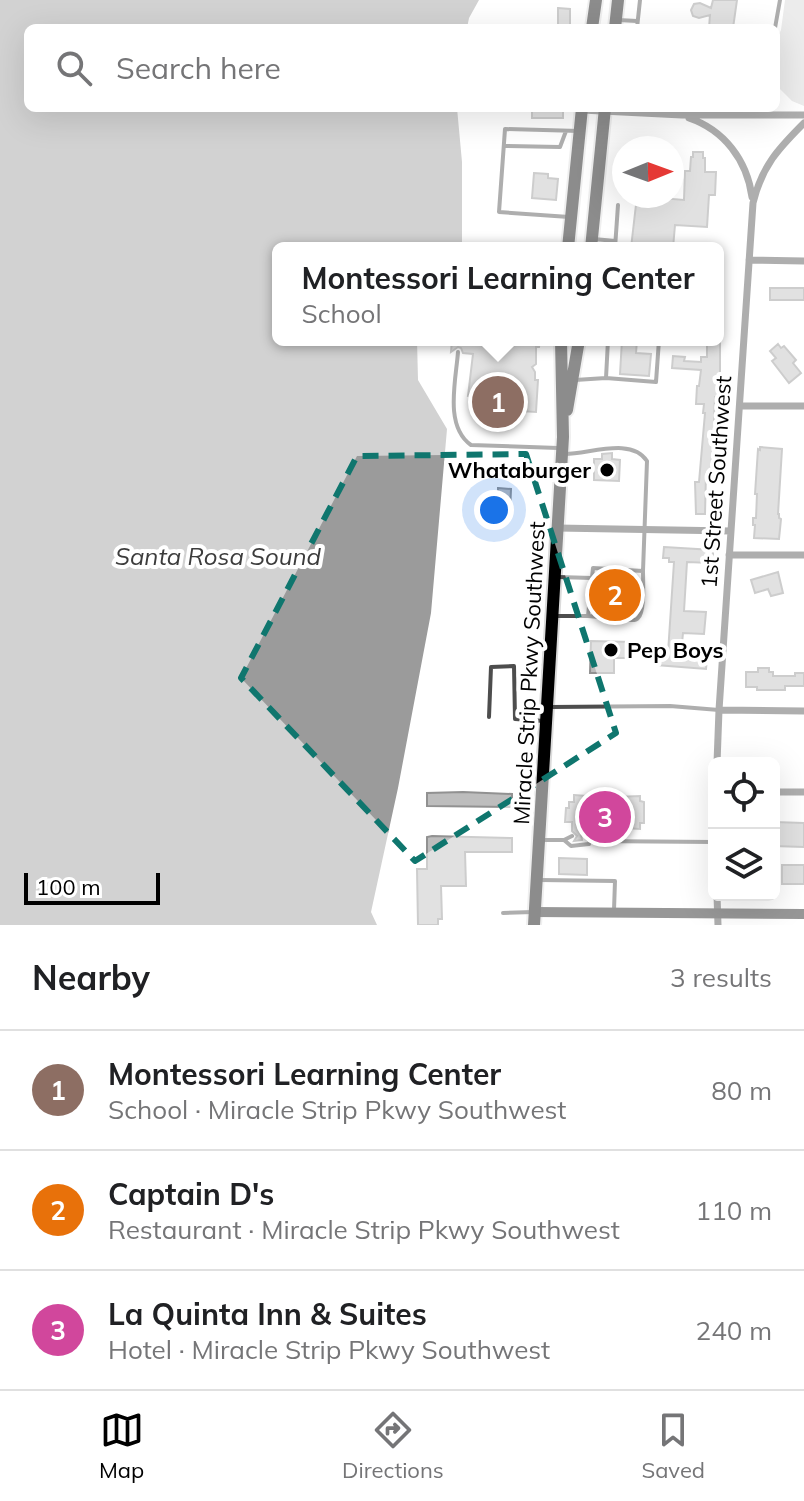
<!DOCTYPE html>
<html lang="en">
<head>
<meta charset="utf-8">
<style>
  :root { --surface:#fff; --page:#f6f6f6; --text:#202124; --muted:#757577; --line:#e0e0e0; --accent:#000 }
  body { margin:0; font-family:Mulish,sans-serif; background:var(--page); color:var(--text) }
  .controls { position:absolute; right:24px; bottom:24px; display:grid; overflow:hidden; border-radius:12px; box-shadow:0 8px 32px #0002 }
  .controls button { width:72px; height:72px; display:grid; place-items:center; padding:0; border:0; border-bottom:2px solid var(--line); background:var(--surface); color:var(--text); font:40px sans-serif }
  .compass { position:absolute; left:612px; top:136px; width:72px; height:72px; border-radius:50%; background:var(--surface); box-shadow:0 8px 32px #0002; rotate:89deg }
  .scale { position:absolute; left:24px; bottom:20px; width:136px; box-sizing:border-box; padding-left:8px; border:4px solid #000; border-top:0; font-size:22px; line-height:28px; white-space:nowrap; color:#000; -webkit-text-stroke:6px #fff; paint-order:stroke }
  .you { position:absolute; left:494px; top:510px; width:28px; height:28px; margin:-20px; border:6px solid #fff; border-radius:50%; background:#1a73e8; box-shadow:0 0 0 12px #1a73e833 }
  .badge { display:grid; place-items:center; width:52px; height:52px; border-radius:50%; background:var(--accent); color:#fff; font-size:26px; font-weight:700 }
  .pin { position:absolute; translate:-50% -50%; border:4px solid #fff; box-shadow:0 2px 8px #0006 }
  .popup { position:absolute; left:272px; top:242px; width:452px; height:104px; box-sizing:border-box; display:grid; place-content:center; border-radius:12px; background:var(--surface); filter:drop-shadow(0 2px 6px #0005); font-size:26px; white-space:nowrap; color:var(--muted) }
  .popup b { font-size:30px; color:var(--text) }
  .popup::after { content:''; position:absolute; left:50%; top:100%; margin-left:-16px; border:16px solid transparent; border-top-color:var(--surface) }
  .list { margin:0; padding:0; list-style:none }
  h2 { display:flex; justify-content:space-between; align-items:center; height:104px; margin:0; padding:0 32px; font-size:34px }
  h2 small { font-size:26px; font-weight:400; color:var(--muted) }
  .list li { display:grid; grid-template-columns:52px 1fr auto; gap:24px; align-items:center; box-sizing:border-box; height:120px; padding:0 32px; border-top:2px solid var(--line) }
  .list b { display:block; font-size:30px; white-space:nowrap }
  .list p { margin:0; font-size:26px; white-space:nowrap; color:var(--muted) }
  .list em { font-size:26px; font-style:normal; color:var(--muted) }
  .icon { flex:none; width:44px; height:44px; fill:none; stroke:currentColor; stroke-width:2; stroke-linecap:round; stroke-linejoin:round }
  .map { position:relative; flex:none; width:804px; height:925px; overflow:hidden }
  .search { position:absolute; background:var(--surface); box-shadow:0 8px 32px #0002; left:24px; right:24px; top:24px; height:88px; display:flex; align-items:center; gap:20px; box-sizing:border-box; padding:0 28px; border-radius:12px; color:var(--muted); font-size:30px }
  .sheet { height:464px; background:var(--surface) }
  nav { display:flex; justify-content:space-around; align-items:center; box-sizing:border-box; height:112px; border-top:2px solid var(--line); background:var(--surface); font-size:22px; color:var(--muted) }
  nav a { display:grid; justify-items:center; gap:4px }
  nav .on { color:var(--accent) }
  .map>svg:first-child { display:block }
</style>
</head>
<body>
<div class="map">
<svg width="804" height="925" viewBox="0 0 804 925">
  <rect width="100%" height="100%" fill="#fff"/>
  <path fill="#d4d4d4" d="M785,0H804V106L792,101L776,85V40L781,30Z"/>
  <path fill="#9b9b9b" d="M0,0H479L469,18L467,28H28V108H457L462,162V248H278V340H417L418,380L447,429L431,613L398,788L371,912L377,925H0Z"/>
  <path fill="#bdbdbd" stroke="#919191" stroke-width="2" d="M713,0H737L733,28H709L710,15L699,18L693,16L691,10L694,4L700,3L711,8Z
    M558,8L570,9V28H558Z
    M532,108H563V118H532Z
    M693,152H703V158H705V172H716L715,195H709L707,227L675,225L673,248H631L637,196L684,200L685,171H690L691,157H693Z
    M534,173L548,174V178L558,179L556,200L532,198Z
    M770,288H804V300H770Z
    M452,340H540L539,347H536V364L532,367L535,372V380H538L536,412L474,408V397L468,396L473,354L463,353L461,348L458,347L451,352Z
    M622,340H637L636,353L651,354L649,376L620,374Z
    M707,340H720V374H718L717,397H715L714,420H718L716,443H714L710,473H706L705,514H696L695,482H699L705,413H703L704,404H696L697,386H699L701,370L672,368L673,356L685,357L684,361L701,362V357H707Z
    M778,344L781,348L784,346L796,360L793,363L801,373L789,383L772,361L776,358L770,351Z
    M760,447L782,449L778,514H779V518L781,519L779,539L754,538L755,525H753V518H756L757,494H755L758,449L760,450Z
    M612,453V459L620,460L619,481L594,480V459H602V454Z
    M498,488L511,489L510,513L490,510V498L498,499Z
    M664,547L713,550V561H711V563L687,562L684,611L706,612L704,634L683,633L681,654L705,655V658H707L706,669L656,665L657,655H663V653H668L674,562H669V558H663Z
    M778,572L783,593L771,596L768,589L755,593L751,580Z
    M609,582H624V589L632,590L631,608H615V610H608V608L598,606L599,591L608,590Z
    M591,641L632,642L631,658H614V673H590Z
    M758,668H769V672H773V676H795V673H804V686H785V690H757V687H746V672H758Z
    M463,792L512,794V807L427,806V793Z
    M574,795L586,796V798L640,796V801L644,802V823H640V829L586,826V832L581,835L582,840L574,841L577,836L572,831V822H565L566,808H569V802H574Z
    M774,822L804,823V847L774,846Z
    M432,836L512,838V852H465L466,886H441L442,919H438V925H418L417,869H427V837Z
    M559,858L587,859V875L559,874Z
    M782,865H804V884H782Z"/>
  <g fill="none" stroke-linecap="round" stroke-linejoin="round">
    <defs>
      <path id="trunk" d="M592,28L596,0
        M615,28L618,0
        M568,248L582,108
        M591,248L605,108
        M567,410L579,340
        M534,925L563,437L561,340"/>
    </defs>
    <use href="#trunk" stroke="#dbdbdb" stroke-width="16"/>
    <path stroke="#4d4d4d" stroke-width="4" d="M618,20L637,21
      M637,28L640,0
      M775,28L780,0
      M504,146L560,147L566,131
      M569,217L499,212L505,129L579,131
      M594,239L615,241
      M615,248L618,205
      M458,352C456,380 444,426 471,445L558,448
      M606,378L608,340
      M575,380L606,378L656,382L659,340
      M558,577L592,578
      M554,616H588L593,568L643,571L647,461C631,436 587,455 564,454
      M588,616L632,620C634,620 637,620 638,618C645,613 643,580 643,571
      M550,707L670,706L719,710
      M489,717L491,667L514,666L515,719L544,721
      M572,836L564,840L571,846L589,844L590,841L586,837
      M542,840H564
      M590,841L714,842
      M540,880L615,881L614,910
      M503,913L533,912"/>
    <path stroke="#4d4d4d" stroke-width="7" d="M582,110L682,115H804
      M689,118C724,130 747,160 752,197
      M749,260L804,261
      M740,406H804
      M557,528L731,531
      M729,555H804
      M719,710L804,711
      M717,763L719,710L753,203C762,166 778,149 804,123
      M774,792H804
      M717,895L718,925"/>
    <path stroke="#1a1a1a" stroke-width="10" d="M535,912L804,914"/>
    <use href="#trunk" stroke="#000" stroke-width="12"/>
  </g>
  <path d="M0 0H804V925H0ZM526,454L616,733L415,861L241,678L357,456Z" fill="#fff" fill-opacity=".55" fill-rule="evenodd"/>
  <path fill="none" stroke="#0f766e" stroke-width="6" stroke-dasharray="16 10" stroke-linejoin="round" d="M526,454L616,733L415,861L241,678L357,456Z"/>
  <g fill="#000" stroke="#fff" stroke-width="3">
    <circle cx="607" cy="470" r="8"/>
    <circle cx="611" cy="650" r="8"/>
  </g>
  <g text-anchor="middle" dominant-baseline="central" stroke-width="8" stroke-linejoin="round" paint-order="stroke">
    <g font-size="22" font-weight="bold" fill="#000" stroke="#fff" text-anchor="end">
      <text x="591" y="470">Whataburger</text>
      <text x="627" y="650" text-anchor="start">Pep Boys</text>
    </g>
    <g font-size="22" fill="#000" stroke="#fff">
      <text transform="translate(716 482) rotate(-86)">1st Street Southwest</text>
      <text transform="translate(529 673) rotate(-87)">Miracle Strip Pkwy Southwest</text>
    </g>
    <g font-size="24" font-style="italic" fill="#3c3c3c" stroke="#fff">
      <text x="218" y="556">Santa Rosa Sound</text>
    </g>
  </g>
</svg>
<div class="controls">
<button><svg class="icon" aria-label="locate" viewBox="0 0 24 24"><circle cx="12" cy="12" r="6"/><path d="M12 2v4M12 18v4M2 12h4M18 12h4"/></svg></button>
<button><svg class="icon" aria-label="layers" viewBox="0 0 24 24"><path d="M12 4l9 5-9 5-9-5zM3 14l9 5 9-5"/></svg></button>
</div>
<svg class="compass" viewBox="-18 -18 36 36"><path d="M0-13l5 13h-10z" fill="#e53935"/><path d="M0 13l5-13h-10z" fill="#757577"/></svg>
<div class="scale">100 m</div>
<div class="you"></div>
<div class="pin badge" style="left:498px;top:402px;background:#8d6e63">1</div>
<div class="popup"><b>Montessori Learning Center</b>School</div>
<div class="pin badge" style="left:615px;top:595px;background:#e8710a">2</div>
<div class="pin badge" style="left:605px;top:817px;background:#d1479c">3</div>
<div class="search"><svg class="icon" aria-label="search" viewBox="0 0 24 24"><circle cx="10" cy="10" r="6"/><path d="M15 15l6 6"/></svg>Search here</div>
</div>
<section class="sheet">
<h2>Nearby<small>3 results</small></h2>
<ul class="list">
<li><span class="badge" style="background:#8d6e63">1</span><div><b>Montessori Learning Center</b><p>School · Miracle Strip Pkwy Southwest</p></div><em>80 m</em></li>
<li><span class="badge" style="background:#e8710a">2</span><div><b>Captain D's</b><p>Restaurant · Miracle Strip Pkwy Southwest</p></div><em>110 m</em></li>
<li><span class="badge" style="background:#d1479c">3</span><div><b>La Quinta Inn &amp; Suites</b><p>Hotel · Miracle Strip Pkwy Southwest</p></div><em>240 m</em></li>
</ul>
</section>
<nav>
<a class="on"><svg class="icon" aria-label="map" viewBox="0 0 24 24"><path d="M3 6l6-2 6 2 6-2v14l-6 2-6-2-6 2zM9 4v14M15 6v14"/></svg>Map</a>
<a><svg class="icon" aria-label="directions" viewBox="0 0 24 24"><path d="M12 3l9 9-9 9-9-9zM9 14v-3h6M13 9l2 2-2 2"/></svg>Directions</a>
<a><svg class="icon" aria-label="saved" viewBox="0 0 24 24"><path d="M7 4h10v16l-5-4-5 4z"/></svg>Saved</a>
</nav>
</body>
</html>
